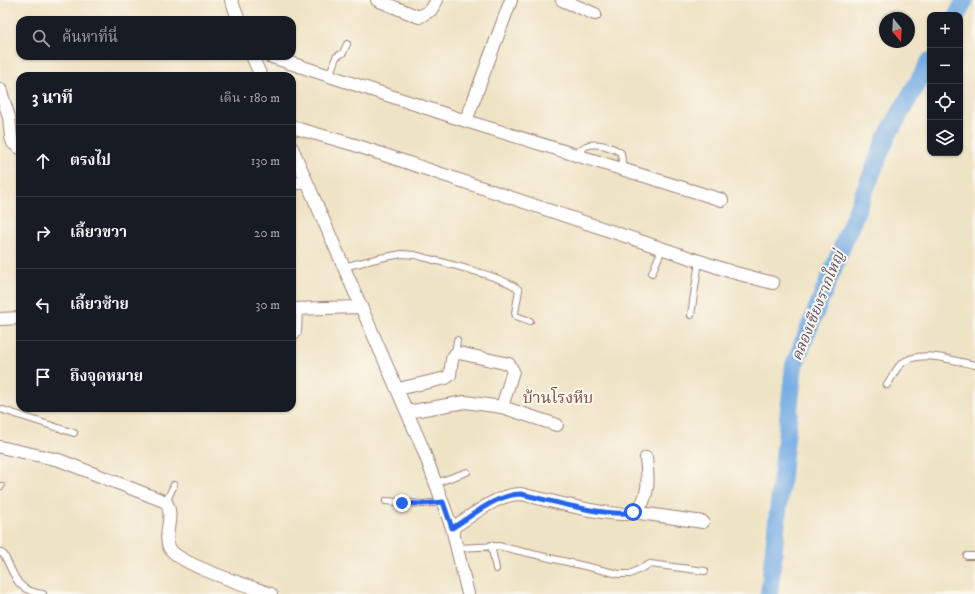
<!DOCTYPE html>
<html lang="th">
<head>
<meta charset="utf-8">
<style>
  :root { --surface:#171b24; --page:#20242c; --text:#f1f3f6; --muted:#9ea1a6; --line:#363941 }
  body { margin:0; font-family:"IM FELL DW Pica","Noto Serif Thai",serif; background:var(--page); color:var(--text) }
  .controls { position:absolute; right:12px; top:12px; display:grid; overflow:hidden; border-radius:8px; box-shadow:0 1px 3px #0004 }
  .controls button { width:36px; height:36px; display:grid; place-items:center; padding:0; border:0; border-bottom:1px solid var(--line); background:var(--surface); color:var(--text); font:20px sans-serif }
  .compass { position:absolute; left:879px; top:12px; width:36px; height:36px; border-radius:50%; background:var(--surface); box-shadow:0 1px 3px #0004; rotate:162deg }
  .stop { position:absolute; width:12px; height:12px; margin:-9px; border:3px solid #2563eb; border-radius:50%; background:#fff }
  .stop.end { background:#2563eb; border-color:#fff; box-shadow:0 1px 4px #0008 }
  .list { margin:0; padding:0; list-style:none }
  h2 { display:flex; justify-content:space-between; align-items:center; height:52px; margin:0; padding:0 16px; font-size:17px }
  h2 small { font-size:13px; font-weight:400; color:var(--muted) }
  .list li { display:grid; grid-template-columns:26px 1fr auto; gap:12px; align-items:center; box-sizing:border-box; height:72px; padding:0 16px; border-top:1px solid var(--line) }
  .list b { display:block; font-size:15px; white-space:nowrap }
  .list em { font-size:13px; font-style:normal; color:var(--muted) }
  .icon { flex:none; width:22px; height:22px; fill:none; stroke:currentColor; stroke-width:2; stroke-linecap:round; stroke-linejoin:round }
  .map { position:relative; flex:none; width:975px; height:594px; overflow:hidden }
  .search { position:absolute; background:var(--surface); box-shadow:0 1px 3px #0004; left:16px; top:16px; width:280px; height:44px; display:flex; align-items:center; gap:10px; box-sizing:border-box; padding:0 14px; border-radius:12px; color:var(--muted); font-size:15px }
  .panel { position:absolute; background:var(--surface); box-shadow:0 1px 3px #0004; left:16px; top:72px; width:280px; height:340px; border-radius:12px }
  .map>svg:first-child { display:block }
</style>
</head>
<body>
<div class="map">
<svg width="975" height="594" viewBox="0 0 975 594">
  <rect width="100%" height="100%" fill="#fbf7ec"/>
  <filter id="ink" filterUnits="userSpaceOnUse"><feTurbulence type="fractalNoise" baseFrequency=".025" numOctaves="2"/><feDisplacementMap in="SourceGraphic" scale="8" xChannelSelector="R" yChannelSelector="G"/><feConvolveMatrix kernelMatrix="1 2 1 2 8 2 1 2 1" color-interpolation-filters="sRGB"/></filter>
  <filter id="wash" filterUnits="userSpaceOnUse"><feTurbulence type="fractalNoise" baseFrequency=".012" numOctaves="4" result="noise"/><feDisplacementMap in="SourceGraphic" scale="16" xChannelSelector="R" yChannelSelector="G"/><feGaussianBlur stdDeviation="0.9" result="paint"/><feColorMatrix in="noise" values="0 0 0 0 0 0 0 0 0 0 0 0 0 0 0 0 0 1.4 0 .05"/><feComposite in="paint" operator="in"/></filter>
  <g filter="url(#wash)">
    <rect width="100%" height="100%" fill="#efe3c5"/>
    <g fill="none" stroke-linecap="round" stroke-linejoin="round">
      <path stroke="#75ace4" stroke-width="18" d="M957,15L965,0
        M769,594L794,365L887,136L930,61"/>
    </g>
  </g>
  <g filter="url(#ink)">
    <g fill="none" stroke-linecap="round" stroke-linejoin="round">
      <defs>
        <path id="service" d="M329,77L336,57L343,53L347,44
          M576,155C579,152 582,148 586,146C596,142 613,147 621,153L623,171
          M343,267L380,258L402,254L415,255C435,261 508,277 519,290L515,313L516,316L530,321
          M652,273L662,249
          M691,315L699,261
          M292,341L298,332L299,309
          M455,354L457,340
          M887,385C891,379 895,371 899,366C917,347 953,361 975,365
          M0,409L74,433
          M436,483L467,472
          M0,486H1
          M386,501L422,504L443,502
          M166,502L174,485
          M491,545L496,569
          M458,548L498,546L619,574H630L650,564L705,571
          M0,552L4,555C16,577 15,590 43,594
          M967,556H975"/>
        <path id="minor" d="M231,0L239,20
          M377,0L419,17L431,10L437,0
          M562,0L595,14
          M252,56L261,76
          M269,56L466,121L722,200
          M0,89L9,117L11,137L13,143L20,148
          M466,121L511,0
          M292,127L355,145L732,272L773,283
          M292,148L423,449L452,528L468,594
          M292,184L306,182
          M292,309L360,307
          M0,319L20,318
          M398,389L446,378L450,375L452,359L455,354L459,353L509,364L513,371L502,407
          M407,412L465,402L502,407L557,425
          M0,447L59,460L166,502C175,517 163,532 169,547C176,564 252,587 271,594
          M633,512L703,522
          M452,528C472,516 497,494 521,494C540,498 621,521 634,512C651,500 648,476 646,458"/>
      </defs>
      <use href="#service" stroke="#9c8178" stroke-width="8"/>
      <use href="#minor" stroke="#9c8178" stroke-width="14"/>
      <use href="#service" stroke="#fff" stroke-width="6"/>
      <use href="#minor" stroke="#fff" stroke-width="12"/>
    </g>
  </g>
  <g fill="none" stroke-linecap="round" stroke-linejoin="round" filter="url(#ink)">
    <path stroke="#2563eb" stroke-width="5" d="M402,503L422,504L443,502L452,528C472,516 497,494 521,494C548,500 609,518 633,512"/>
  </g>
  <g text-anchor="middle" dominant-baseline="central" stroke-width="4" stroke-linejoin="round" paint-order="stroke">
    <g font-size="15" font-style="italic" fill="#59506c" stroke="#fbf7ec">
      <text transform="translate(818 306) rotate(-68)">คลองเชียงรากใหญ่</text>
    </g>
    <g font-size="16" fill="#7c4e44" stroke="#fbf7ec">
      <text x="558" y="398">บ้านโรงหีบ</text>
    </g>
  </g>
</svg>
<div class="controls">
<button>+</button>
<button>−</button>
<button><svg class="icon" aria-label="locate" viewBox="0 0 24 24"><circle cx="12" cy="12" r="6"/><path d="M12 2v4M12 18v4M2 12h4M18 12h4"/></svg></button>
<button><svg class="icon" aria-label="layers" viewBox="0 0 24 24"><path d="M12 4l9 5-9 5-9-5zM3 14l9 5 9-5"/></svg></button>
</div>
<svg class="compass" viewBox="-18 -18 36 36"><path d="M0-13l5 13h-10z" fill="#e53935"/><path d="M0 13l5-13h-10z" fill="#9ea1a6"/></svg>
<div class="stop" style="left:633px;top:512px"></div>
<div class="stop end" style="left:402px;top:503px"></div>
<div class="search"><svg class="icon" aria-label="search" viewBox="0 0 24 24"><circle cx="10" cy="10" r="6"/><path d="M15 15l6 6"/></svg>ค้นหาที่นี่</div>
<section class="panel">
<h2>3 นาที<small>เดิน · 180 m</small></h2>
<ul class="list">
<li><svg class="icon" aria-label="ahead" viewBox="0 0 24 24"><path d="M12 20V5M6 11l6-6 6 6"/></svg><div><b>ตรงไป</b></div><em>130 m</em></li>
<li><svg class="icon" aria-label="right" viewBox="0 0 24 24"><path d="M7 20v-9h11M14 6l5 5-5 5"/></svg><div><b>เลี้ยวขวา</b></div><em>20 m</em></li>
<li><svg class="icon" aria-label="left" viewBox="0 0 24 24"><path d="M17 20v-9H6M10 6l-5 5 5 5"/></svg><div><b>เลี้ยวซ้าย</b></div><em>30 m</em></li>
<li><svg class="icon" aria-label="arrive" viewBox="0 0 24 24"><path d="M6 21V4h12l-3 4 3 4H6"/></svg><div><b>ถึงจุดหมาย</b></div></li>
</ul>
</section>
</div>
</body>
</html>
